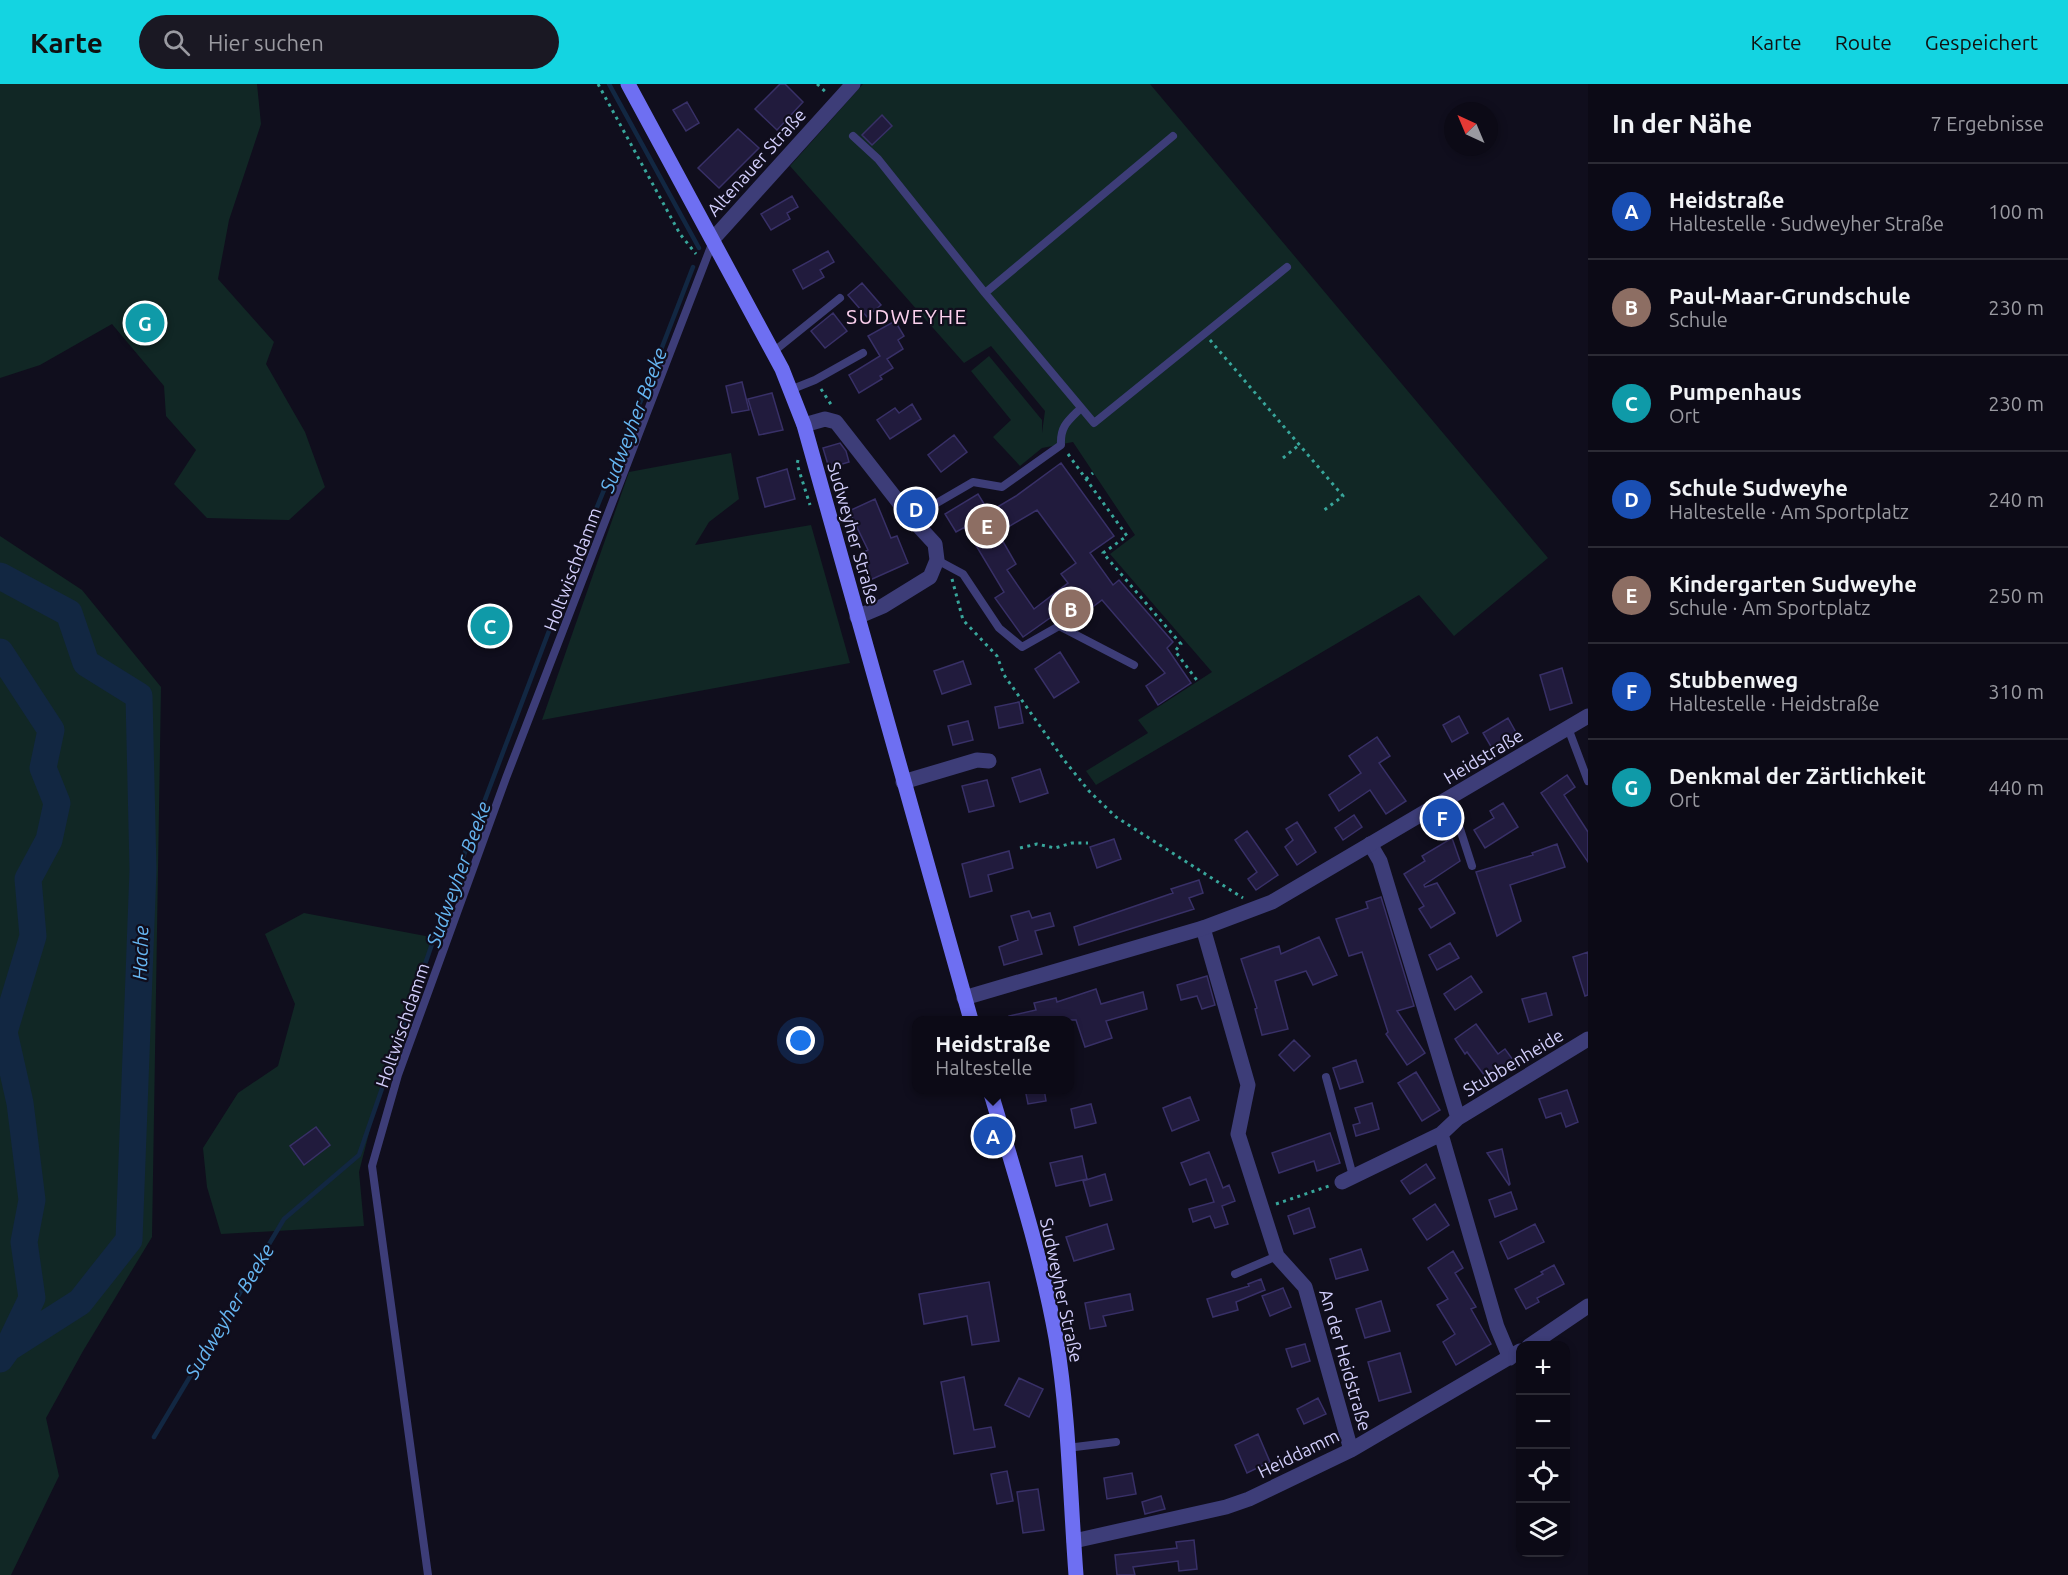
<!DOCTYPE html>
<html lang="de">
<head>
<meta charset="utf-8">
<style>
  :root { --surface:#0c0a16; --page:#1a1823; --text:#f1f3f6; --muted:#9a9aa1; --line:#2c2b35; --accent:#14d4e1 }
  body { margin:0; font-family:Ubuntu,sans-serif; background:var(--page); color:var(--text) }
  .controls { position:absolute; right:18px; bottom:18px; display:grid; overflow:hidden; border-radius:12px; box-shadow:0 3px 9px #0003 }
  .controls button { width:54px; height:54px; display:grid; place-items:center; padding:0; border:0; border-bottom:2px solid var(--line); background:var(--surface); color:var(--text); font:30px sans-serif }
  .compass { position:absolute; left:1444px; top:18px; width:54px; height:54px; border-radius:50%; background:var(--surface); box-shadow:0 3px 9px #0003; rotate:316deg }
  .you { position:absolute; left:801px; top:957px; width:21px; height:21px; margin:-15px; border:4px solid #fff; border-radius:50%; background:#1a73e8; box-shadow:0 0 0 9px #1a73e833 }
  .badge { display:grid; place-items:center; width:39px; height:39px; border-radius:50%; background:var(--accent); color:#fff; font-size:20px; font-weight:700 }
  .pin { position:absolute; translate:-50% -50%; border:3px solid #fff; box-shadow:0 2px 6px #0006 }
  .popup { position:absolute; left:912px; top:932px; width:162px; height:78px; box-sizing:border-box; display:grid; place-content:center; border-radius:12px; background:var(--surface); filter:drop-shadow(0 2px 4px #0005); font-size:20px; white-space:nowrap; color:var(--muted) }
  .popup b { font-size:22px; color:var(--text) }
  .popup::after { content:''; position:absolute; left:50%; top:100%; margin-left:-12px; border:12px solid transparent; border-top-color:var(--surface) }
  .list { margin:0; padding:0; list-style:none }
  h2 { display:flex; justify-content:space-between; align-items:center; height:78px; margin:0; padding:0 24px; font-size:26px }
  h2 small { font-size:20px; font-weight:400; color:var(--muted) }
  .list li { display:grid; grid-template-columns:39px 1fr auto; gap:18px; align-items:center; box-sizing:border-box; height:96px; padding:0 24px; border-top:2px solid var(--line) }
  .list b { display:block; font-size:22px; white-space:nowrap }
  .list p { margin:0; font-size:20px; white-space:nowrap; color:var(--muted) }
  .list em { font-size:20px; font-style:normal; color:var(--muted) }
  .icon { flex:none; width:33px; height:33px; fill:none; stroke:currentColor; stroke-width:2; stroke-linecap:round; stroke-linejoin:round }
  .map { position:relative; flex:none; width:1588px; height:1491px; overflow:hidden }
  header { display:flex; align-items:center; gap:36px; box-sizing:border-box; height:84px; padding:0 30px; background:var(--accent); color:#111 }
  header strong { font-size:28px }
  nav { display:flex; gap:33px; margin-inline-start:auto; font-size:21px }
  .search { width:420px; height:54px; background:var(--page); display:flex; align-items:center; gap:15px; box-sizing:border-box; padding:0 21px; border-radius:33px; color:var(--muted); font-size:22px }
  main { display:flex }
  aside { flex:1; background:var(--surface) }
  .map>svg:first-child { display:block }
</style>
</head>
<body>
<header>
<strong>Karte</strong>
<div class="search"><svg class="icon" aria-label="search" viewBox="0 0 24 24"><circle cx="10" cy="10" r="6"/><path d="M15 15l6 6"/></svg>Hier suchen</div>
<nav><a>Karte</a><a>Route</a><a>Gespeichert</a></nav>
</header>
<main>
<div class="map">
<svg width="1588" height="1491" viewBox="0 0 1588 1491">
  <rect width="100%" height="100%" fill="#100e1d"/>
  <path fill="#112725" d="M0,0H257L261,40L229,136L218,195L274,258L266,280L305,348L325,403L289,436L207,434L174,400L196,366L166,332L164,302L112,240L40,281L0,294Z
    M863,0H1150L1548,474L1454,552L1419,511L1096,701L1086,687L1148,649L1138,636L1212,588L1110,470L1135,451L1073,358L1042,364L1020,382L993,353L1011,336L971,287L989,272L1042,336V349L1045,327L991,262L964,279L790,82Z
    M731,369L739,415L709,438L695,461L811,441L850,579L542,636L629,388Z
    M0,452L82,506L161,603L152,1153L83,1267L46,1334L59,1392L11,1491H0Z
    M304,829L436,854L382,998L359,1088L364,1142L221,1150L207,1103L203,1064L238,1009L278,982L295,920L265,850Z"/>
  <g fill="none" stroke-linecap="round" stroke-linejoin="round">
    <path stroke="#122742" stroke-width="4.5" d="M609,0L699,164
      M154,1353L284,1135L359,1071L450,808L585,452L647,302L693,183"/>
    <path stroke="#122742" stroke-width="27" d="M0,492L69,529L86,579L139,612L143,786L129,1156L80,1218L8,1264L0,1275
      M0,568L51,646L43,684L57,719L49,756L28,795L33,852L4,948L20,1019L32,1116L24,1158L32,1214L8,1264"/>
  </g>
  <path fill="#211b3d" stroke="#383067" stroke-width="1.5" fill-rule="evenodd" d="M780,0H785L803,18L777,46L755,25Z
    M687,18L699,39L686,47L673,26Z
    M882,31L892,42L872,61L862,51Z
    M738,45L759,64L719,104L698,84Z
    M792,112L798,123L787,129L790,135L771,146L761,130Z
    M828,167L834,178L820,186L824,193L803,205L793,186Z
    M862,199L881,221L867,233L848,211Z
    M833,229L847,247L825,264L811,247Z
    M895,237L904,252L898,256L903,265L887,275L893,284L880,292L882,295L859,309L849,291L880,272L868,252Z
    M742,298L749,326L732,329L726,302Z
    M772,309L783,346L759,351L748,315Z
    M912,320L921,335L890,355L877,336L895,324L899,329Z
    M954,351L967,368L941,388L928,371Z
    M840,359L846,367L849,378L829,384L823,364Z
    M1061,379L1114,452L1090,469L1113,501L1119,496L1173,558L1167,564L1191,599L1158,621L1146,602L1165,589L1102,516L1086,528L1077,515L1023,553L995,514L1004,508L965,443L956,448L945,430L978,410L989,428L1016,412ZM1037,426L1076,479L1061,490L1068,499L1034,525L1007,486L1016,480L998,449Z
    M787,385L795,415L765,423L757,394Z
    M875,415L891,454L897,452L908,479L870,496L859,471L868,466L849,427Z
    M484,525L506,534L495,559L473,550Z
    M1060,568L1079,598L1054,614L1035,585Z
    M963,577L971,600L942,610L934,587Z
    M1562,584L1572,619L1550,626L1540,591Z
    M1019,618L1023,639L999,644L995,623Z
    M1459,632L1468,649L1452,658L1443,641Z
    M1508,634L1518,652L1493,666L1483,649Z
    M968,637L973,656L953,661L948,642Z
    M1377,653L1390,672L1379,679L1406,717L1386,730L1370,706L1339,727L1329,711L1361,689L1349,672Z
    M1040,685L1048,709L1020,718L1012,694Z
    M1567,691L1575,703L1564,711L1588,748V778L1541,709Z
    M987,696L994,722L969,728L962,702Z
    M1503,719L1518,743L1485,764L1474,746L1494,734L1490,727Z
    M1354,731L1362,743L1343,756L1335,744Z
    M1297,738L1316,768L1297,781L1285,763L1293,756L1286,745Z
    M1247,747L1278,791L1256,806L1248,795L1257,788L1235,756Z
    M1452,754L1460,777L1424,801L1425,803L1437,799L1455,829L1431,844L1419,825L1424,822L1404,790L1425,777L1422,772Z
    M1114,755L1121,775L1097,784L1090,763Z
    M1557,760L1565,783L1510,801L1521,837L1497,852L1476,788L1533,771L1532,769Z
    M1009,767L1013,784L988,791L992,807L970,813L962,780Z
    M1199,796L1203,809L1189,814L1194,825L1079,861L1074,843L1173,809L1171,805Z
    M1381,813L1414,922L1397,927L1425,969L1407,981L1386,950L1388,948L1362,868L1349,872L1336,835L1368,824L1366,818Z
    M1029,827L1032,834L1050,829L1054,842L1035,847L1042,870L1004,881L999,863L1018,856L1011,832Z
    M1319,853L1337,891L1313,901L1306,887L1275,897L1288,945L1262,951L1255,925L1257,924L1241,875L1279,862L1281,870Z
    M1450,859L1459,874L1437,886L1429,871Z
    M1588,868V911L1585,912L1573,873Z
    M1207,892L1215,921L1202,925L1197,912L1181,916L1177,901Z
    M1471,892L1482,908L1455,926L1444,910Z
    M1096,905L1101,920L1143,908L1147,925L1106,937L1112,954L1085,963L1076,936H1010L1009,932L1036,926L1034,919L1056,914L1057,918Z
    M1546,909L1552,931L1529,938L1522,915Z
    M1476,940L1498,970L1505,965L1516,980L1490,999L1467,968L1465,970L1455,955Z
    M1294,956L1310,972L1294,987L1279,971Z
    M1356,976L1363,998L1340,1005L1333,984Z
    M1416,988L1440,1026L1422,1037L1398,999Z
    M1025,1005H1044L1046,1017L1028,1020Z
    M1567,1006L1578,1038L1566,1043L1561,1029L1546,1034L1539,1015Z
    M1190,1013L1199,1036L1172,1047L1163,1024Z
    M1372,1019L1379,1045L1356,1052L1353,1041L1360,1039L1355,1024Z
    M1091,1020L1096,1039L1075,1044L1071,1025Z
    M316,1043L330,1061L304,1081L290,1062Z
    M1330,1049L1340,1079L1317,1087L1314,1077L1279,1089L1272,1069Z
    M1502,1065L1510,1100L1509,1101L1487,1069Z
    M1209,1068L1223,1104L1229,1101L1235,1117L1222,1122L1228,1140L1215,1144L1210,1132L1193,1138L1189,1125L1214,1118L1206,1095L1190,1101L1181,1079Z
    M1082,1072L1087,1095L1056,1102L1050,1079Z
    M1426,1080L1435,1094L1410,1110L1401,1097Z
    M1105,1090L1112,1116L1090,1122L1083,1097Z
    M1511,1108L1517,1125L1495,1133L1489,1116Z
    M1435,1120L1449,1141L1427,1156L1413,1135Z
    M1309,1124L1315,1143L1294,1150L1288,1132Z
    M1107,1140L1114,1165L1074,1177L1066,1153Z
    M1535,1140L1544,1158L1508,1175L1500,1158Z
    M1361,1165L1368,1186L1336,1195L1330,1175Z
    M1453,1167L1463,1184L1455,1189L1476,1223L1471,1225L1491,1260L1456,1281L1443,1258L1455,1250L1437,1221L1448,1215L1428,1184Z
    M1554,1181L1564,1200L1537,1214L1539,1218L1526,1225L1515,1205L1543,1190L1541,1188Z
    M1261,1195L1265,1206L1236,1218L1238,1226L1213,1233L1207,1215L1249,1202L1248,1200Z
    M989,1198L999,1257L972,1261L967,1232L924,1240L919,1210Z
    M1283,1204L1291,1223L1270,1232L1262,1212Z
    M1130,1210L1133,1226L1103,1232L1106,1242L1090,1245L1085,1219Z
    M1381,1217L1390,1247L1365,1254L1356,1225Z
    M1305,1260L1310,1277L1292,1283L1286,1265Z
    M1400,1269L1411,1308L1379,1317L1368,1278Z
    M964,1293L974,1346L991,1343L995,1363L954,1370L941,1298Z
    M1019,1294L1043,1305L1029,1333L1005,1321Z
    M1318,1314L1326,1330L1304,1340L1297,1325Z
    M1258,1350L1270,1378L1247,1389L1235,1361Z
    M1007,1387L1013,1417L997,1420L991,1390Z
    M1132,1389L1136,1410L1107,1415L1104,1394Z
    M1038,1405L1044,1446L1023,1449L1017,1408Z
    M1161,1412L1165,1425L1145,1430L1142,1418Z
    M1194,1456L1197,1485L1179,1487L1178,1477L1133,1483L1135,1491H1117L1115,1471L1177,1464L1176,1458Z"/>
  <g fill="none" stroke-linecap="round" stroke-linejoin="round">
    <path stroke="#38a69b" stroke-width="3" stroke-dasharray="3 4.5" stroke-linecap="butt" d="M598,0L680,150L696,170
      M817,0L827,9
      M1210,256L1343,412L1323,427
      M821,305L832,322
      M1068,370L1127,452L1103,469L1181,560L1175,567L1199,599
      M1283,374L1299,361
      M798,376L797,380L810,421
      M1086,395L1093,389
      M952,495L963,536L997,572L1004,591L1064,676L1089,707L1116,733L1243,814
      M1020,764L1037,760L1055,764L1072,759H1088
      M1276,1120L1329,1102"/>
    <path stroke="#3d3d78" stroke-width="8" d="M853,52L878,75L985,209L1094,339L1287,183
      M985,209L1173,52
      M773,268L840,214
      M790,306L815,296L863,269
      M911,434L973,398L1002,403L1061,361C1060,342 1068,337 1081,324
      M937,476L963,490L999,544L1022,563L1059,542L1134,581
      M1568,644L1588,697
      M1450,714L1472,782
      M1326,993L1353,1092
      M1235,1190L1277,1172
      M1067,1364L1116,1358
      M428,1491L372,1082L398,991L506,694L712,160"/>
    <path stroke="#3d3d78" stroke-width="15" d="M713,155L853,0
      M804,341L825,335L836,338L911,434L935,460L937,476L930,493L883,522L857,533
      M903,698L977,676L989,677
      M1203,844L1248,1001L1238,1050L1277,1172L1305,1203L1351,1366
      M1458,1034L1588,955
      M1441,1050L1497,1243L1510,1274
      M1342,1098L1441,1050L1458,1034L1380,777L1370,760
      M1529,1262L1588,1222
      M1074,1457L1226,1423L1249,1415L1351,1366L1520,1267"/>
    <path stroke="#3d3d78" stroke-width="15" d="M964,914L1203,844L1272,818L1588,632"/>
    <path stroke="#6e6ff2" stroke-width="15" d="M628,0L782,285L804,341L971,936
      M990,1006C1014,1087 1041,1170 1056,1254C1069,1332 1070,1412 1076,1491"/>
  </g>
  <g text-anchor="middle" dominant-baseline="central" stroke-width="4.5" stroke-linejoin="round" paint-order="stroke">
    <g font-size="18" fill="#d2cefb" stroke="#100e1d">
      <text transform="translate(756 78) rotate(-48)">Altenauer Straße</text>
      <text transform="translate(854 449) rotate(74)">Sudweyher Straße</text>
      <text transform="translate(572 485) rotate(-69)">Holtwischdamm</text>
      <text transform="translate(1483 672) rotate(-31)">Heidstraße</text>
      <text transform="translate(402 941) rotate(-71)">Holtwischdamm</text>
      <text transform="translate(1513 978) rotate(-31)">Stubbenheide</text>
      <text transform="translate(1062 1206) rotate(78)">Sudweyher Straße</text>
      <text transform="translate(1346 1276) rotate(74)">An der Heidstraße</text>
      <text transform="translate(1298 1369) rotate(-26)">Heiddamm</text>
    </g>
    <g font-size="20" font-style="italic" fill="#66b6f2" stroke="#100e1d">
      <text transform="translate(633 336) rotate(-69)">Sudweyher Beeke</text>
      <text transform="translate(458 790) rotate(-70)">Sudweyher Beeke</text>
      <text transform="translate(140 869) rotate(-88)">Hache</text>
      <text transform="translate(229 1227) rotate(-59)">Sudweyher Beeke</text>
    </g>
    <g font-size="21" letter-spacing="1.5" fill="#fbd0ed" stroke="#100e1d">
      <text x="907" y="232">SUDWEYHE</text>
    </g>
  </g>
</svg>
<div class="controls">
<button>+</button>
<button>−</button>
<button><svg class="icon" aria-label="locate" viewBox="0 0 24 24"><circle cx="12" cy="12" r="6"/><path d="M12 2v4M12 18v4M2 12h4M18 12h4"/></svg></button>
<button><svg class="icon" aria-label="layers" viewBox="0 0 24 24"><path d="M12 4l9 5-9 5-9-5zM3 14l9 5 9-5"/></svg></button>
</div>
<svg class="compass" viewBox="-18 -18 36 36"><path d="M0-13l5 13h-10z" fill="#e53935"/><path d="M0 13l5-13h-10z" fill="#9a9aa1"/></svg>
<div class="you"></div>
<div class="pin badge" style="left:993px;top:1052px;background:#1a4fb4">A</div>
<div class="popup"><b>Heidstraße</b>Haltestelle</div>
<div class="pin badge" style="left:1071px;top:525px;background:#8d6e63">B</div>
<div class="pin badge" style="left:490px;top:542px;background:#0f9aa8">C</div>
<div class="pin badge" style="left:916px;top:425px;background:#1a4fb4">D</div>
<div class="pin badge" style="left:987px;top:442px;background:#8d6e63">E</div>
<div class="pin badge" style="left:1442px;top:734px;background:#1a4fb4">F</div>
<div class="pin badge" style="left:145px;top:239px;background:#0f9aa8">G</div>
</div>
<aside>
<h2>In der Nähe<small>7 Ergebnisse</small></h2>
<ul class="list">
<li><span class="badge" style="background:#1a4fb4">A</span><div><b>Heidstraße</b><p>Haltestelle · Sudweyher Straße</p></div><em>100 m</em></li>
<li><span class="badge" style="background:#8d6e63">B</span><div><b>Paul-Maar-Grundschule</b><p>Schule</p></div><em>230 m</em></li>
<li><span class="badge" style="background:#0f9aa8">C</span><div><b>Pumpenhaus</b><p>Ort</p></div><em>230 m</em></li>
<li><span class="badge" style="background:#1a4fb4">D</span><div><b>Schule Sudweyhe</b><p>Haltestelle · Am Sportplatz</p></div><em>240 m</em></li>
<li><span class="badge" style="background:#8d6e63">E</span><div><b>Kindergarten Sudweyhe</b><p>Schule · Am Sportplatz</p></div><em>250 m</em></li>
<li><span class="badge" style="background:#1a4fb4">F</span><div><b>Stubbenweg</b><p>Haltestelle · Heidstraße</p></div><em>310 m</em></li>
<li><span class="badge" style="background:#0f9aa8">G</span><div><b>Denkmal der Zärtlichkeit</b><p>Ort</p></div><em>440 m</em></li>
</ul>
</aside>
</main>
</body>
</html>
